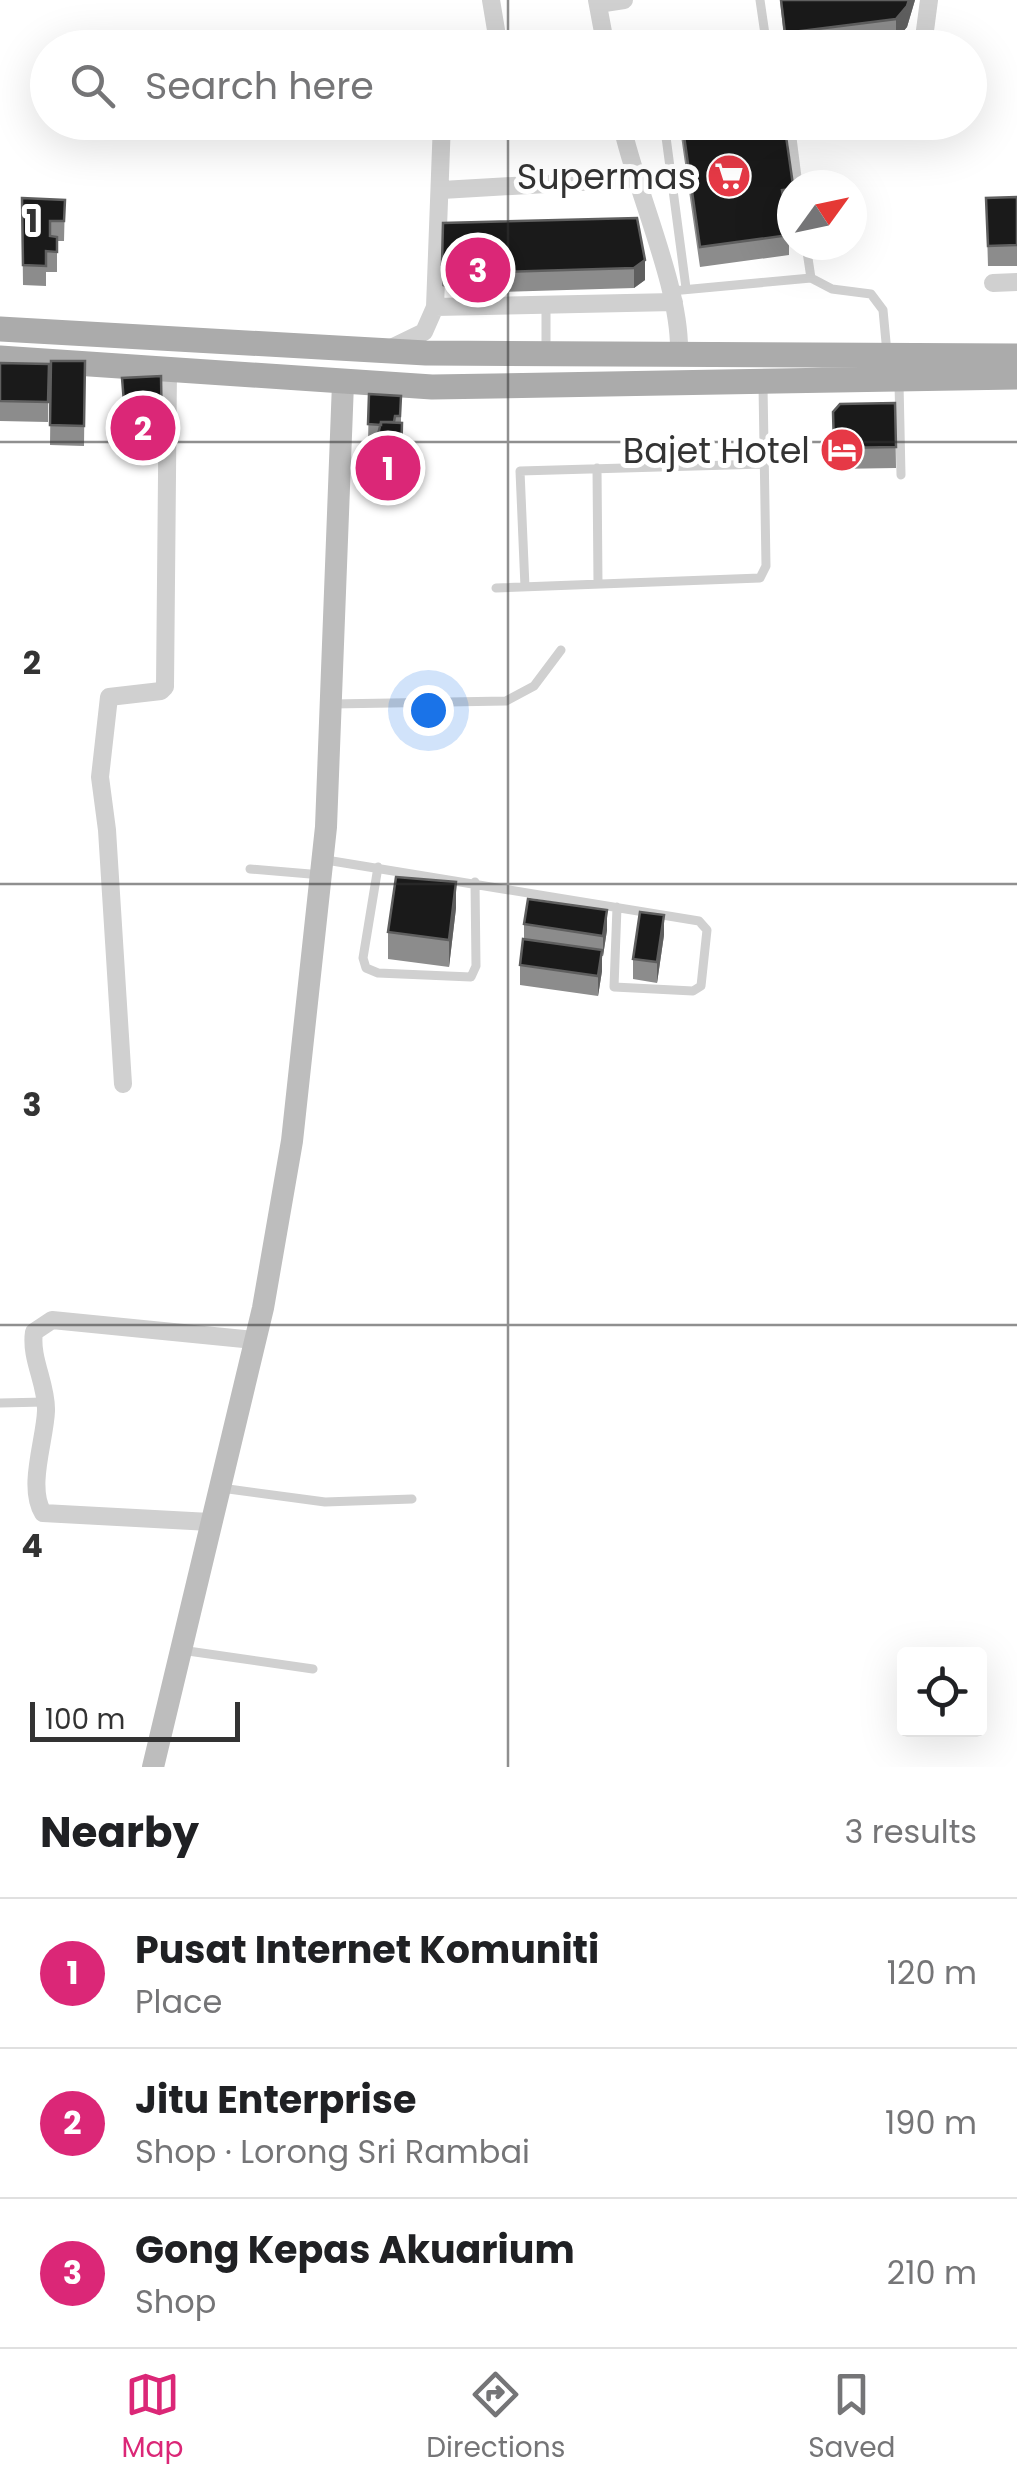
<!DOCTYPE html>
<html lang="en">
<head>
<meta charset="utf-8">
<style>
  :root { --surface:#fff; --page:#f2f2f2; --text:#202124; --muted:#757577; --line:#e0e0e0; --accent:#db2777 }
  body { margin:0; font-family:Poppins,sans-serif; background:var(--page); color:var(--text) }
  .controls { position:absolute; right:30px; bottom:30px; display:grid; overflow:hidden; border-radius:10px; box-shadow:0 10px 40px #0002 }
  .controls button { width:90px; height:90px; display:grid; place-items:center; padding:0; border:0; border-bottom:2px solid var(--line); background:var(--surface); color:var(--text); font:50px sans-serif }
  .compass { position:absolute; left:777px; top:170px; width:90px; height:90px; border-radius:50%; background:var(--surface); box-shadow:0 10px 40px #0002; rotate:57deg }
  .scale { position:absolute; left:30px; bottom:25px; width:210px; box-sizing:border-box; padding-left:10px; border:5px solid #333; border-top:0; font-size:28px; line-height:35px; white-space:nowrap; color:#333; -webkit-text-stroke:8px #fff; paint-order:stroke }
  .you { position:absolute; left:428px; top:710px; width:35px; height:35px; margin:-25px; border:8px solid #fff; border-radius:50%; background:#1a73e8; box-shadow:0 0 0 15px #1a73e833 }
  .badge { display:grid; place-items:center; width:65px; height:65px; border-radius:50%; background:var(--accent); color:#fff; font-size:32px; font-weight:700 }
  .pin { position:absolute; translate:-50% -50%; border:5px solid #fff; box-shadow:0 2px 10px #0006 }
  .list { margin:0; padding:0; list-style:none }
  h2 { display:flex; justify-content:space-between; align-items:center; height:130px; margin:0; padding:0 40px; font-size:42px }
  h2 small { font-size:32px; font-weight:400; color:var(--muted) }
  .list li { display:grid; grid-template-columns:65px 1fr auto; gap:30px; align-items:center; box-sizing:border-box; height:150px; padding:0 40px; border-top:2px solid var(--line) }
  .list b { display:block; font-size:38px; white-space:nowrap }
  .list p { margin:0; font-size:32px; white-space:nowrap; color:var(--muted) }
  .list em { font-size:32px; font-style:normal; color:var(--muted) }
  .icon { flex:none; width:55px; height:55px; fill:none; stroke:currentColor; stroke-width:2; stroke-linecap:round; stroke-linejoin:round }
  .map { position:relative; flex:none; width:1017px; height:1767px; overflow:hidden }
  .search { position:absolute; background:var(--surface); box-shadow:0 10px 40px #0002; left:30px; right:30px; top:30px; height:110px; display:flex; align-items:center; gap:25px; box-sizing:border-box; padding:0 35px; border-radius:55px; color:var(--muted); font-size:38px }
  .sheet { height:580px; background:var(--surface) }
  nav { display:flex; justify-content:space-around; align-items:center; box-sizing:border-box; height:140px; border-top:2px solid var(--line); background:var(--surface); font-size:28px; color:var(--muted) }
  nav a { display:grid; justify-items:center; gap:5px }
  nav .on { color:var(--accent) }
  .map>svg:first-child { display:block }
</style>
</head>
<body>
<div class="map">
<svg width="1017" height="1767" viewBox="0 0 1017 1767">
  <rect width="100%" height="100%" fill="#fff"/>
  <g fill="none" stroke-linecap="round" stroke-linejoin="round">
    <path stroke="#d0d0d0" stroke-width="9" d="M760,0L767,48
      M664,122L686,288
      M790,122L798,185
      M806,245L811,278
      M671,291L811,278L832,289L871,294L883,310L887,353
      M546,305V352
      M899,383L901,475
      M597,468L598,584
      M525,587L520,471L764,464
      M496,588L760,578L766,566L763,386
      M333,704L506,701L534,686L561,650
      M326,860L699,921L707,930L701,986L693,991L614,987L617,907
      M378,867L363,958L366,968L378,973L471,977L476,966L475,882
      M250,869L322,875
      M0,1403L45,1402
      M221,1488L325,1502L412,1499
      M181,1650L313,1669"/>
    <path stroke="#d0d0d0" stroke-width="18" d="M491,0L499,48
      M597,0L606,48
      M598,4L624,0
      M918,48L924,38L929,0
      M621,122C636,192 681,287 679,353
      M442,190L633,179
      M993,283L1017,282
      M435,307L442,122
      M393,347L424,332L435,307L674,302
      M123,1084L107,830L100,777L109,697L161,691L165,687L168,370
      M210,1522L43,1513C27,1487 45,1440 46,1411C47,1384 30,1359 34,1332L52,1320L254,1340"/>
    <path stroke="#bdbdbd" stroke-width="22" d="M153,1767L263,1308L292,1141L326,827L343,383"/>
    <path stroke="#ababab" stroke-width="25" d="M0,329L426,353L1017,356
      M0,358L432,387L1017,377"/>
  </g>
  <path fill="#8c8c8c" d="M780,0H915L907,27L896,40L831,48H785Z
    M679,122H784L792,185V209L785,210L789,235V255L700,267Z
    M1017,197V266H988L986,198Z
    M22,198L65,200L64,241H57V272H46V286L23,285Z
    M637,218L645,280L634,288L461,293L442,286L443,223Z
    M51,361H85L84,446L50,445Z
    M0,363L49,364L48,422L0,421Z
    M161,376L162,458L127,461L122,378Z
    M369,394L401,396V488L380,487V474H375L376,445L368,444Z
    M895,403L896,468L834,469L833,412Z
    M456,908L449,967L388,959V932Z
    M524,924L607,930L603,956H602V971L598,996L520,985V965L524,939Z
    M664,935L657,983L633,979V959Z"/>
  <path fill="#5f5f5f" d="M909,0H915L907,27L896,40V19Z
    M645,260V280L634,288V268Z
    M456,882V908L449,967V940Z
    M607,910V930L603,956V936Z
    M664,915V935L657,983V962Z
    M602,950V971L598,996V976Z"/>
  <path fill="#1a1a1a" stroke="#5f5f5f" stroke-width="2.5" d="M781,0H909L907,6L896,19L785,33Z
    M682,122H784L793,185L792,189L782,190L789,235L700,247Z
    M1017,197V245L988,246L986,198Z
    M22,198L65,200L64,221H50V236L57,237V252L46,251V266L23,265Z
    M637,218L645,260L634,268L461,273L442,265L443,223Z
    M51,361H85L84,426L50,425Z
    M0,363L49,364L48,402L0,401Z
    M161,376L162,438L127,440L122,378Z
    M369,394L401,396L400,416H395L394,422H381V425L368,424Z
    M895,403L896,447L834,448L833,412L840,404Z
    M381,422L402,423L401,461L380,460V448L375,447Z
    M396,877L456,882L449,940L388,932Z
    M528,899L607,910L603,936L524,924Z
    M640,912L664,915L657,962L633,959Z
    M523,939L602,950L598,976L520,965Z"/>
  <path fill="none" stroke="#333" stroke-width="2.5" stroke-opacity="0.55" d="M508,0V48M508,122V1767M0,442H1017M0,884H1017M0,1325H1017"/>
  <defs>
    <symbol id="supermarket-disc" viewBox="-11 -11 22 22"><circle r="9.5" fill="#e63946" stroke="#fff"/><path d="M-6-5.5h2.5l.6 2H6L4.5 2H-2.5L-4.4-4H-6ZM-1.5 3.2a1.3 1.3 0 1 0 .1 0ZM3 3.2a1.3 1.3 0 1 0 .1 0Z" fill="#fff"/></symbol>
    <symbol id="hotel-disc" viewBox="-11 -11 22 22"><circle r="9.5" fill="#e63946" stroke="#fff"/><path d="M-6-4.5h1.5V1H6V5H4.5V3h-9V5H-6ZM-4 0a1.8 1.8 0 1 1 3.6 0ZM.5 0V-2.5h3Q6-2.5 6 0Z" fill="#fff"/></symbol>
  </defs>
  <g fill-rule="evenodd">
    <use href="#supermarket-disc" x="704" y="151" width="50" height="50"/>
    <use href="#hotel-disc" x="817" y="425" width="50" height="50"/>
  </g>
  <g text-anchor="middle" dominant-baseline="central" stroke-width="10" stroke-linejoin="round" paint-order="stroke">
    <g font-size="35" fill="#333" stroke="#fff" text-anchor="end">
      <text x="696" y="176">Supermas</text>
      <text x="810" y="450">Bajet Hotel</text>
    </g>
  </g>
  <g font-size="32" text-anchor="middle" font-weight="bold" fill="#333" stroke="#fff" stroke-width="10" stroke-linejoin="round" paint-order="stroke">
    <text x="32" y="232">1</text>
    <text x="32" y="674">2</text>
    <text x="32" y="1116">3</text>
    <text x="32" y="1557">4</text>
  </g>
</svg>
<div class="controls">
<button><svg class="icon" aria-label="locate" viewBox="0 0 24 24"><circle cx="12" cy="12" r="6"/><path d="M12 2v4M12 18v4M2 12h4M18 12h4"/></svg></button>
</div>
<svg class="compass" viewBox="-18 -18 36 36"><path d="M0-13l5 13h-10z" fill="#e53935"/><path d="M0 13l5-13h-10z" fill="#757577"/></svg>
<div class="scale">100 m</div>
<div class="you"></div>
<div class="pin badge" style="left:388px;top:468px">1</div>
<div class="pin badge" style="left:143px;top:428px">2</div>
<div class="pin badge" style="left:478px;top:270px">3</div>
<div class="search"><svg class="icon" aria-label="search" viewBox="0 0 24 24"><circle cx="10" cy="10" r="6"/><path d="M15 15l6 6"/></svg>Search here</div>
</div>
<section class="sheet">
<h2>Nearby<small>3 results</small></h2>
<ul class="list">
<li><span class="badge">1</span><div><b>Pusat Internet Komuniti</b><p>Place</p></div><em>120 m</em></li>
<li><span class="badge">2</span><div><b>Jitu Enterprise</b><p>Shop · Lorong Sri Rambai</p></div><em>190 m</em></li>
<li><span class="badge">3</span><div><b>Gong Kepas Akuarium</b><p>Shop</p></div><em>210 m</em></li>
</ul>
</section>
<nav>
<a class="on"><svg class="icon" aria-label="map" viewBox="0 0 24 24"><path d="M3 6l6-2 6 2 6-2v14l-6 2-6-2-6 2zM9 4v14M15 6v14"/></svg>Map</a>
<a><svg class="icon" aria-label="directions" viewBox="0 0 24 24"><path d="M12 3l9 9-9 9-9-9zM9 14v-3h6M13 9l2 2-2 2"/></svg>Directions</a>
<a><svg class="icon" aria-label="saved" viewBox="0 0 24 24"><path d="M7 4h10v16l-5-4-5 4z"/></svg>Saved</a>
</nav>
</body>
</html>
